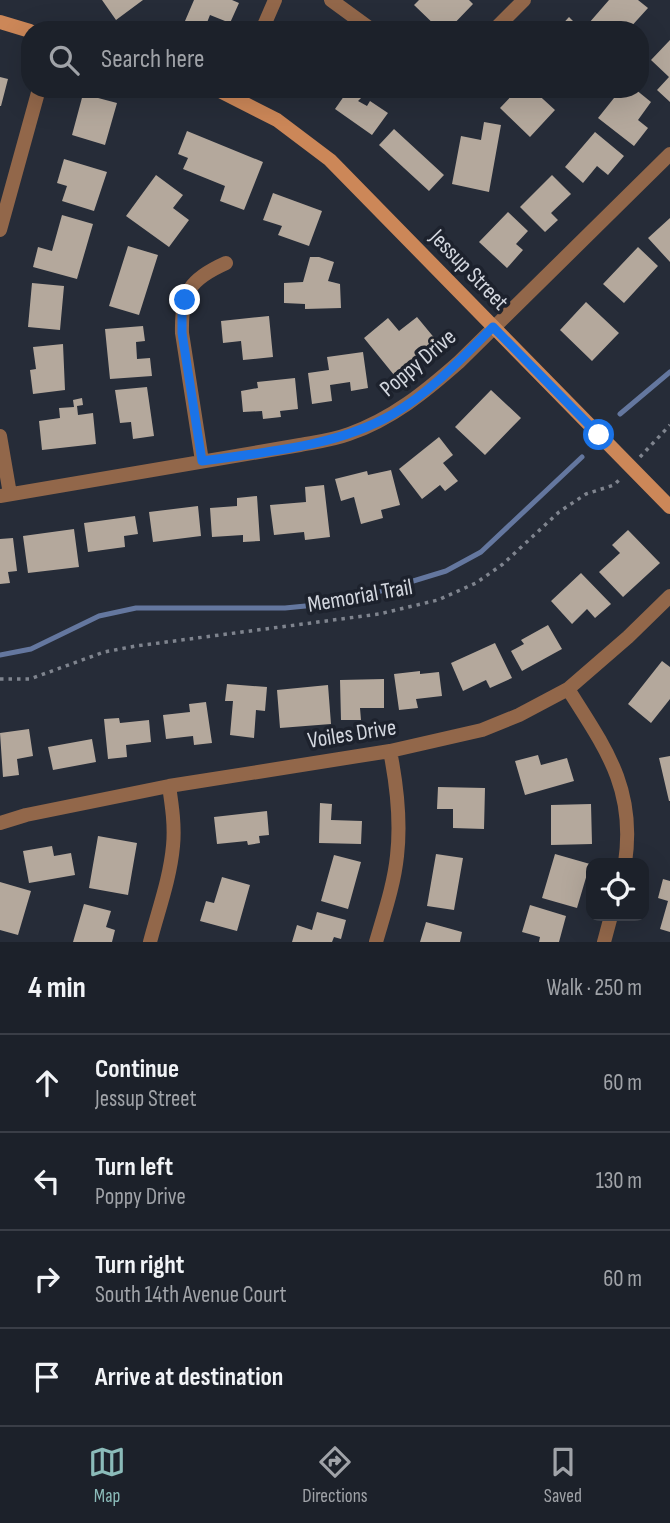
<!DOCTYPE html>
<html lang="en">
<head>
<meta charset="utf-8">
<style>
  :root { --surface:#1c212a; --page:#292e36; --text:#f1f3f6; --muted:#a0a3a8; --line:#3a3e47; --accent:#8bbbb9 }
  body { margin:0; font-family:"Sofia Sans Condensed",sans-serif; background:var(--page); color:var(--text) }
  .controls { position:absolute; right:21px; bottom:21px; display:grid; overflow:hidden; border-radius:14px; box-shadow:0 7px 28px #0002 }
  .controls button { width:63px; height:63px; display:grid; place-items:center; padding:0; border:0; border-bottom:2px solid var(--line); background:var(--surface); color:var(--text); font:35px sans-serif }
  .stop { position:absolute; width:21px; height:21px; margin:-16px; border:5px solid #1a73e8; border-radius:50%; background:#fff }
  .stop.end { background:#1a73e8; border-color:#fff; box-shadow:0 2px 7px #0008 }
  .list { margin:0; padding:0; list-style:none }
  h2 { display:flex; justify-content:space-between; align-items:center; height:91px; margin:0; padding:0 28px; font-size:30px }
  h2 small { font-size:23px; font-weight:400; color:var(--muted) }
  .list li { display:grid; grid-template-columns:46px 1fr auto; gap:21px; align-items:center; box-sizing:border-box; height:98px; padding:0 28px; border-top:2px solid var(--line) }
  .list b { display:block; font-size:26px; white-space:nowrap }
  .list p { margin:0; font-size:23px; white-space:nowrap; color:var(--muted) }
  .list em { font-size:23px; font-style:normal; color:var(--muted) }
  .icon { flex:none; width:38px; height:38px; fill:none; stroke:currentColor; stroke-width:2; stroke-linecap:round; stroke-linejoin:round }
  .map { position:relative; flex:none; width:670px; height:942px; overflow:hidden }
  .search { position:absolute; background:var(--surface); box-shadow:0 7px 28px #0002; left:21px; right:21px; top:21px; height:77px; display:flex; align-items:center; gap:18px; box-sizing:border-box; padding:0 24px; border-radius:28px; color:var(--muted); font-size:26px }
  .sheet { height:483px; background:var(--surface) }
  nav { display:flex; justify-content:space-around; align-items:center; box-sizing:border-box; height:98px; border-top:2px solid var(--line); background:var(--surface); font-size:19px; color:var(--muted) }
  nav a { display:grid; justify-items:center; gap:4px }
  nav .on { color:var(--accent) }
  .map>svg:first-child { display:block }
</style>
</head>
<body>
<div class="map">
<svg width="670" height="942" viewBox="0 0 670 942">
  <rect width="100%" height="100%" fill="#262c38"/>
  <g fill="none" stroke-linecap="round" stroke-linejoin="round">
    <path stroke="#64779f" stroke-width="5" d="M620,414L670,372
      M0,655L31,649L99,616L136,608H285L326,604L374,593L446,571L481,552L582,457"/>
  </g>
  <path fill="#b4a89c" d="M102,0H143L116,20Z
    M194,0H232L239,3L230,23L210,15L204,30H187L182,28Z
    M419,0H469L473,4L448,30H440L414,5Z
    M609,0H638L648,8L628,30H596L589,23Z
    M569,17L582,30H557Z
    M670,40V102L657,90L669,77L651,60Z
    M0,77L8,79L1,106H0Z
    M349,89H370L358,101L367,106L370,101L388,113L372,135L335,109Z
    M518,89H532L555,110L530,137L500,108Z
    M627,89H635L651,102L638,120L648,128L634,146L598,118L618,93L622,96Z
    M83,94L117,103L105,145L72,135Z
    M484,122L501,125L489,192L452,184L461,136L481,140Z
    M394,129L444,175L429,191L379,145Z
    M187,131L263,162L244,210L220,201L225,186L183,169L188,158L178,154Z
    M595,132L624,156L608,175L597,166L583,183L565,167Z
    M64,159L107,172L94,211L62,201L67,186L57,183Z
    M156,175L183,195L173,208L189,220L169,247L126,216Z
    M552,175L571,194L551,213L558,220L545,232L520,207Z
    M273,193L322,211L309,246L278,235L282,226L263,220Z
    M508,212L528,231L516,244L523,250L507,268L479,242Z
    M62,215L93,224L77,279L33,267L38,247L52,251Z
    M670,218V262L648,238Z
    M128,246L158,255L139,315L109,306Z
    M638,247L658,266L624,303L603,284Z
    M310,257H319L334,262L328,281L340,284L341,308L305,309V304L284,303V283L303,282Z
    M32,283L64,286L60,330L28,327Z
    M586,302L619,333L592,361L560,330Z
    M269,316L273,357L243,360L241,341L223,343L221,321Z
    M417,317L436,340L394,375L364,338L388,318L399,331Z
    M143,326L145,341L136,342L137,359L150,358L152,376L110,379L105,329Z
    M63,344L65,390L33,394L30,370L36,369L33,347Z
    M363,352L368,388L351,391L350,382L330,385L332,401L312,404L308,373L329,370L327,357Z
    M295,378L298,409L280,411L281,417L263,419L262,411L243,412L241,391L258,388L257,382Z
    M147,387L154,436L133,439L131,422L120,423L115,390Z
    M491,390L521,418L485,455L455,427Z
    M82,398L83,405L77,406L78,415L93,413L96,444L42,450L39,421L60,418L59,408L74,407L73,400Z
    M439,437L453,455L443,463L458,481L445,491L440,485L422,499L399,469Z
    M391,470L400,505L381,510L383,518L361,524L354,497L341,501L335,479L367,471L368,475Z
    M324,485L330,537L305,540L304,532L274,535L270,505L306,502L305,487Z
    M257,496L260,541L243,542V535L212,537L210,508L237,506V498Z
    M198,506L201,536L153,542L149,512Z
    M135,516L138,534L124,536L125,547L88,552L84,523Z
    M74,529L79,567L28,573L23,536Z
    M628,530L660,563L623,597L599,572L620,553L612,545Z
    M13,538L17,571L8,572L10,583L0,584V539Z
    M581,573L611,604L595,618L587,609L572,624L551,601Z
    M548,625L562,649L522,671L511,651L524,644L521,640Z
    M495,643L512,678L490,688L486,680L463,691L451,663Z
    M662,661L670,667V699L651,723L628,704Z
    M420,671V674L439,672L442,696L416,699L418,708L399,710L394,674Z
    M384,679V708H360L361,720H341L340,680Z
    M227,684L267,687L265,711L256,710L254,738L230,735L233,701H225Z
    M328,685L331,724L280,728L277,690Z
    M206,702L212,743L194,745L193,736L166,739L163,715L190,712L189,704Z
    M119,718L120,723L149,720L151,742L126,745L127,757L108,759L104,719Z
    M29,729L33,756L17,759L19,775L3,777L0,733Z
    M92,739L96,762L53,770L48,747Z
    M538,755L541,765L567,758L574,781L525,795L515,761Z
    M670,756V801H669L659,758Z
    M438,787L485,788L484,829L453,828V809H437Z
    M320,803L332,804L331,820L362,821L361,844L319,843Z
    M591,804L592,844L551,845V805Z
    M267,811L269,835L259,836L260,843L248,845L247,841L217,844L214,817Z
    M98,836L137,843L128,895L89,888Z
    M52,846L54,856L71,853L75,875L29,883L23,851Z
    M436,854L463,858L454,910L427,906Z
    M555,854L590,864L577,908L542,898Z
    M334,855L361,862L348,909L321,901Z
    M222,877L250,885L237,931L200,921L206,901L214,903Z
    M663,879L670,881V932L660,929L668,901L658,898Z
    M0,882L31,891L18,935L0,930Z
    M84,904L111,911L106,927L115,930L112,942H73Z
    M530,905L566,916L559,942H539L540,937L522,932Z
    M317,912L346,920L341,939L334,937L332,942H292L297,925L312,930Z
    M426,922L462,932L460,942H420Z"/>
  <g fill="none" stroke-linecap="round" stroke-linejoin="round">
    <path stroke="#7f848e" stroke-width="3.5" stroke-dasharray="3.5 5" stroke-linecap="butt" d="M640,457L670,425
      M0,679H30L104,652L136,646L379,614L438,600L476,583L503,564L559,512L586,494L614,485L621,478"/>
    <path stroke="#92674a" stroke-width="14" d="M331,0L372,30
      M262,30L275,0
      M494,30L524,0
      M0,230L39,89
      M0,436L10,494
      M202,461L182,333C181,292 190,279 226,263
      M0,496L300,445C316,442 333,440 349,434C392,419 425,392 459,362L670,154
      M568,689C606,749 636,789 625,863
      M0,823L26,815L169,786L390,751L482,730L519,715L568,689L628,637L670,596
      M150,942C158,911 170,879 173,846C175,826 172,806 169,786
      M376,942C384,914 394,885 397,856C401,821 397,786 390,751
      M604,942L611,916"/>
    <path stroke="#cc8758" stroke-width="14" d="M0,22L30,31
      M216,89L277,120L330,160L670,507"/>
  </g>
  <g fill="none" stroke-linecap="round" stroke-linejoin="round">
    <path stroke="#1a73e8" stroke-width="9" d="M185,300L182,313V333L202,461C265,452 336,447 393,414C431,392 462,358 493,327L599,435"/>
  </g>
  <g text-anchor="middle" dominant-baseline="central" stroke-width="7" stroke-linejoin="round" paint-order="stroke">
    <g font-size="23" fill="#d3d7df" stroke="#1d222d">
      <text transform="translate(469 270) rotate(46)">Jessup Street</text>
      <text transform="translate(418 363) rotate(-40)">Poppy Drive</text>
      <text transform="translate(360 596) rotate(-10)">Memorial Trail</text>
      <text transform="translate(352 734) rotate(-9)">Voiles Drive</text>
    </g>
  </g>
</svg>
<div class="controls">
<button><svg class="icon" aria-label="locate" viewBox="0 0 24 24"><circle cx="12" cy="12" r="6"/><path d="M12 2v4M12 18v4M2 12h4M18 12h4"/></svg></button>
</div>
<div class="stop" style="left:599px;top:435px"></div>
<div class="stop end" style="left:185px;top:300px"></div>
<div class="search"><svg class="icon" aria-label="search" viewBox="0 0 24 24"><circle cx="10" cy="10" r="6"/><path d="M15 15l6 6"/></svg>Search here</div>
</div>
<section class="sheet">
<h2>4 min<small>Walk · 250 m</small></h2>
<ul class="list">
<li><svg class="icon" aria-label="ahead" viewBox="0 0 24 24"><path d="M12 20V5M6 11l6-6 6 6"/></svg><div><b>Continue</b><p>Jessup Street</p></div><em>60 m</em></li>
<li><svg class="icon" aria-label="left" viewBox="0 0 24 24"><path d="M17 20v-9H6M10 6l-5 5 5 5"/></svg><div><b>Turn left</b><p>Poppy Drive</p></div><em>130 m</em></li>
<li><svg class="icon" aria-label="right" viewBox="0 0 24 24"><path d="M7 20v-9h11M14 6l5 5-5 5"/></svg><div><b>Turn right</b><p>South 14th Avenue Court</p></div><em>60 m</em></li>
<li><svg class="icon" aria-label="arrive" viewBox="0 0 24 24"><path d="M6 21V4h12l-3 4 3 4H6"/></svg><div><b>Arrive at destination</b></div></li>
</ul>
</section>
<nav>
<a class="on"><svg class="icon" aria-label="map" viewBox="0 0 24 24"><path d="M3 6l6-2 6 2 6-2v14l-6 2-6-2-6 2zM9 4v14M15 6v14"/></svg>Map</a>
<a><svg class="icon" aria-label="directions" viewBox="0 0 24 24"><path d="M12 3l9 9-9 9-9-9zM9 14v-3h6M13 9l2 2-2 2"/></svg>Directions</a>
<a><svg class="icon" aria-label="saved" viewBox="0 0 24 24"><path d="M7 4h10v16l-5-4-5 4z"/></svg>Saved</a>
</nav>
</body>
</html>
